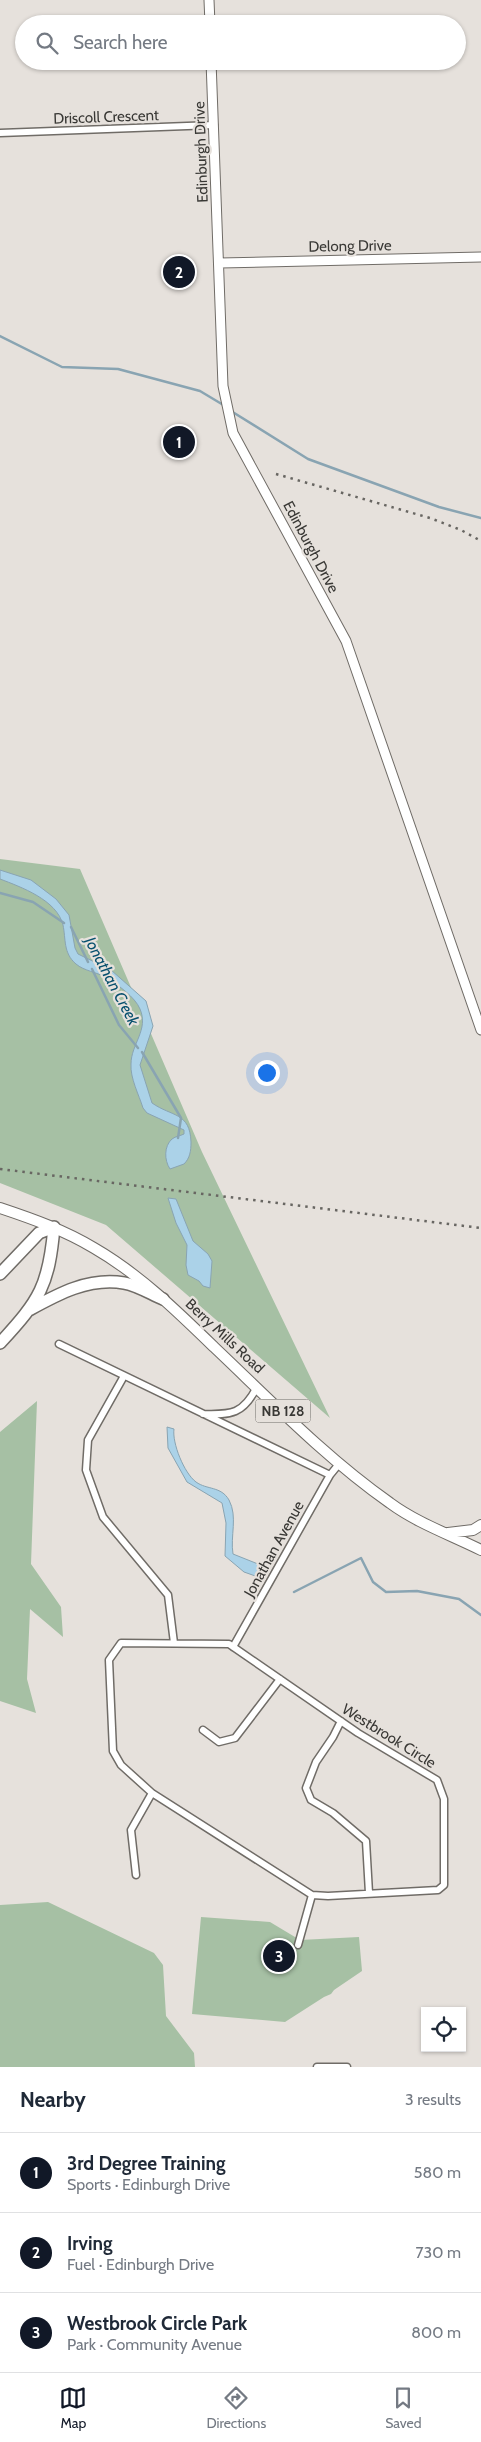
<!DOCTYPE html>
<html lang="en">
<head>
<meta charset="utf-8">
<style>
  :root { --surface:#fff; --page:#f2f2f3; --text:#1f2937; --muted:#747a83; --line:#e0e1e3; --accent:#111827 }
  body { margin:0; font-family:Cabin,sans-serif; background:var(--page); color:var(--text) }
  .controls { position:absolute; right:15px; bottom:15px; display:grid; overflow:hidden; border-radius:0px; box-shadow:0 1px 4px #0004 }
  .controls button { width:45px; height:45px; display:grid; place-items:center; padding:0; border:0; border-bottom:1px solid var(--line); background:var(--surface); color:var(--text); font:25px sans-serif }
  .you { position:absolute; left:266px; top:1072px; width:18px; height:18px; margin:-12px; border:4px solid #fff; border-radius:50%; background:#1a73e8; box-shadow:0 0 0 8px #1a73e833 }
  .badge { display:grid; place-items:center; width:32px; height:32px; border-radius:50%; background:var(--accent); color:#fff; font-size:16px; font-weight:700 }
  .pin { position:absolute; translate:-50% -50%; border:2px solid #fff; box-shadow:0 1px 5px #0006 }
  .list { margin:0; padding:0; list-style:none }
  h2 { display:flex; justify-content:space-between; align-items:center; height:65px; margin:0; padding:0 20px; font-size:21px }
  h2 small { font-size:16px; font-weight:400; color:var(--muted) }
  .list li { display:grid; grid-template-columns:32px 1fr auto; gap:15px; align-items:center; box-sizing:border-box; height:80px; padding:0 20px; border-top:1px solid var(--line) }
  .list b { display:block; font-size:19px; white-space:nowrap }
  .list p { margin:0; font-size:16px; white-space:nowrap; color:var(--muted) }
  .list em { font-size:16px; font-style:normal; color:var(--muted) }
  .icon { flex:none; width:28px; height:28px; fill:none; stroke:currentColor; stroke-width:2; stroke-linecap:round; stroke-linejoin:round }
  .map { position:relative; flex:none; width:481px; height:2067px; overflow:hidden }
  .search { position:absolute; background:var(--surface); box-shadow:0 1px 4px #0004; left:15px; right:15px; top:15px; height:55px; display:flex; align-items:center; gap:12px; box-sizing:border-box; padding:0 18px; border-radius:28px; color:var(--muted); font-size:19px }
  .sheet { height:305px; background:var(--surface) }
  nav { display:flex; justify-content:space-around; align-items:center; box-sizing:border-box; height:70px; border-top:1px solid var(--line); background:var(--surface); font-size:14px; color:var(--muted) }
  nav a { display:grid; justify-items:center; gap:2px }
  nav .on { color:var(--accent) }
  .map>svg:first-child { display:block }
</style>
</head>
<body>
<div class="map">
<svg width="481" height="2067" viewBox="0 0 481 2067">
  <rect width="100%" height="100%" fill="#e6e1dc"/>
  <path fill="#a6c0a4" d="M0,859L80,869L202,1152L330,1418L106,1225L0,1183Z
    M37,1401L31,1564L61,1607L63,1637L30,1609L27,1679L36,1713L0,1701V1432Z
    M48,1902L154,1953L163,1965L166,2016L194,2053L195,2067H0V1905Z
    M201,1917L270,1922L300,1940L359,1937L362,1971L334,1990L331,1994L324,1997L285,2022L192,2014Z"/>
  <path fill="#abd2e8" stroke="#89a4b2" d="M0,870L31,880L56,899L69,915L75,948L78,954L111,970L146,1001L153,1026L140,1065L152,1103C172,1117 190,1112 191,1142C191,1151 190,1158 184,1164L170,1169C164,1160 164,1146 172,1139C176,1136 180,1136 184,1134V1130L147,1113L143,1108C139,1095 130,1078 131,1064C131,1044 149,1030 140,1009C135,997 118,985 107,978C97,972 84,971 76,964C63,953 66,939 63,925C57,900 21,887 0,879Z
    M168,1198L176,1199L193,1241L208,1254L212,1261L210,1288L203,1286L199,1281L188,1275L186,1265L187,1245L176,1223Z
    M167,1427L174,1429C172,1443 184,1473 196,1482C207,1490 221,1486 229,1500C238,1517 230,1536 233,1554L258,1564L264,1571L261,1578L244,1572L225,1556L226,1523L222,1503L187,1482L168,1448Z"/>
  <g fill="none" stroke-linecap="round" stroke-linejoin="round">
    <path stroke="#89a4b2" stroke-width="2.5" d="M0,336L62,367L118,369L200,391L225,406
      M231,411L308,459L439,507L481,518
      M0,893L33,902L64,923
      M71,927L88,962
      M92,969L119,1025L138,1048
      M142,1052L181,1118L178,1138
      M294,1592L361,1558L373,1582L386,1592L417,1591L459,1599L481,1615"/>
    <defs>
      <path id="street" d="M0,133L214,125
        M59,1344L330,1475
        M124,1376L88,1440L86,1470L103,1517L168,1595L174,1643
        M203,1414C232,1415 243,1414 257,1387
        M121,1643L229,1644L358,1733L437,1780L444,1799V1885L438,1890L328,1896L312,1895L152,1793L121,1765L113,1751L109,1660Z
        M233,1647L330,1475L339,1464
        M341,1721L333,1737L316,1762L306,1788L311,1800L333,1813L366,1841L369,1893
        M203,1730L219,1742L235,1738L280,1679
        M136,1875L131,1830L152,1793
        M298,1945L312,1895
        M317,2067H347"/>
      <path id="secondary" d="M209,0L210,24
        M211,61L223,386L233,433L346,641L481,1030
        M220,263L481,257"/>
      <path id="primary" d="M0,1208C33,1219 64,1230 94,1248C139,1274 177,1311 214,1347C270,1400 326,1458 390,1503C417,1523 451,1535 481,1550
        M448,1533L473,1530L481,1525"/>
      <path id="highway" d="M0,1274L39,1233L54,1227C49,1285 40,1300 0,1343
        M29,1310C58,1294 89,1277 124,1283C137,1285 151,1294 163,1299"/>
    </defs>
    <use href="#street" stroke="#706c67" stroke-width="9"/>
    <use href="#secondary" stroke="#706c67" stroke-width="11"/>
    <use href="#primary" stroke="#706c67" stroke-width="12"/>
    <use href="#highway" stroke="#706c67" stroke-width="14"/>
    <use href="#street" stroke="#fff" stroke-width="6"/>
    <use href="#secondary" stroke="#fff" stroke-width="9"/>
    <use href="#primary" stroke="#fff" stroke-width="10"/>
    <use href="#highway" stroke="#fff" stroke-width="11"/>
    <path stroke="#686662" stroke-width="2.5" stroke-dasharray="2.5 5" stroke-linecap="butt" d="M276,474L430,518L461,530L481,541
      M0,1169L481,1228"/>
  </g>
  <g text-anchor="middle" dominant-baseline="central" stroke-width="4.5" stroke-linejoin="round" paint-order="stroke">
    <rect fill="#e6e1dc" stroke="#6d6b67" stroke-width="1" x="255.5" y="1399.5" width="55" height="23" rx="4"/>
    <g font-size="14" font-weight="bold" fill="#393835">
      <text x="283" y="1411">NB 128</text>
    </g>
    <g font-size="15" fill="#393835" stroke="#e6e1dc">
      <text transform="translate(106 117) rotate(-2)">Driscoll Crescent</text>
      <text transform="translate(201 152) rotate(-92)">Edinburgh Drive</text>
      <text transform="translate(350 246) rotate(-1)">Delong Drive</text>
      <text transform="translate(311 547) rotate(62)">Edinburgh Drive</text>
      <text transform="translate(225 1336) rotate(43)">Berry Mills Road</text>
      <text transform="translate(274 1549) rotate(-61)">Jonathan Avenue</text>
      <text transform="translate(389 1736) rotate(32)">Westbrook Circle</text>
    </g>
    <g font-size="16" font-style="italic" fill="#07506e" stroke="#e6e1dc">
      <text transform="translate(112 981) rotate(62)">Jonathan Creek</text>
    </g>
  </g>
</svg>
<div class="controls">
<button><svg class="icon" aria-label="locate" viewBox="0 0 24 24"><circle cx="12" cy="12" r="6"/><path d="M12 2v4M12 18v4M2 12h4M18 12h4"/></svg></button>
</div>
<div class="you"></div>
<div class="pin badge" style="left:179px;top:442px">1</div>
<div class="pin badge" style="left:179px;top:272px">2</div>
<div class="pin badge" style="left:279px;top:1956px">3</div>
<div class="search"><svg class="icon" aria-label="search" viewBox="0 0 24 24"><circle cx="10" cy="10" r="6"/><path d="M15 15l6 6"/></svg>Search here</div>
</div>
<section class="sheet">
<h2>Nearby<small>3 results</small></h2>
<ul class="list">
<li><span class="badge">1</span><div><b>3rd Degree Training</b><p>Sports · Edinburgh Drive</p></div><em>580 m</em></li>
<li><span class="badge">2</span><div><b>Irving</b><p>Fuel · Edinburgh Drive</p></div><em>730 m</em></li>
<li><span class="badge">3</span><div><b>Westbrook Circle Park</b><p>Park · Community Avenue</p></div><em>800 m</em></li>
</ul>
</section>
<nav>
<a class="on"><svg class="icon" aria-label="map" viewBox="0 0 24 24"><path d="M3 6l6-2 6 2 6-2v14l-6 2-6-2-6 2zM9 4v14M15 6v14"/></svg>Map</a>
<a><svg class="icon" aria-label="directions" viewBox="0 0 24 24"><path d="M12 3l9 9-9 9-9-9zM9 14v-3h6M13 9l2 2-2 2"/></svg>Directions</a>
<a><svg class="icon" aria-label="saved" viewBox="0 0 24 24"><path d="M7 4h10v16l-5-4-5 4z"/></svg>Saved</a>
</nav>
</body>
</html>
